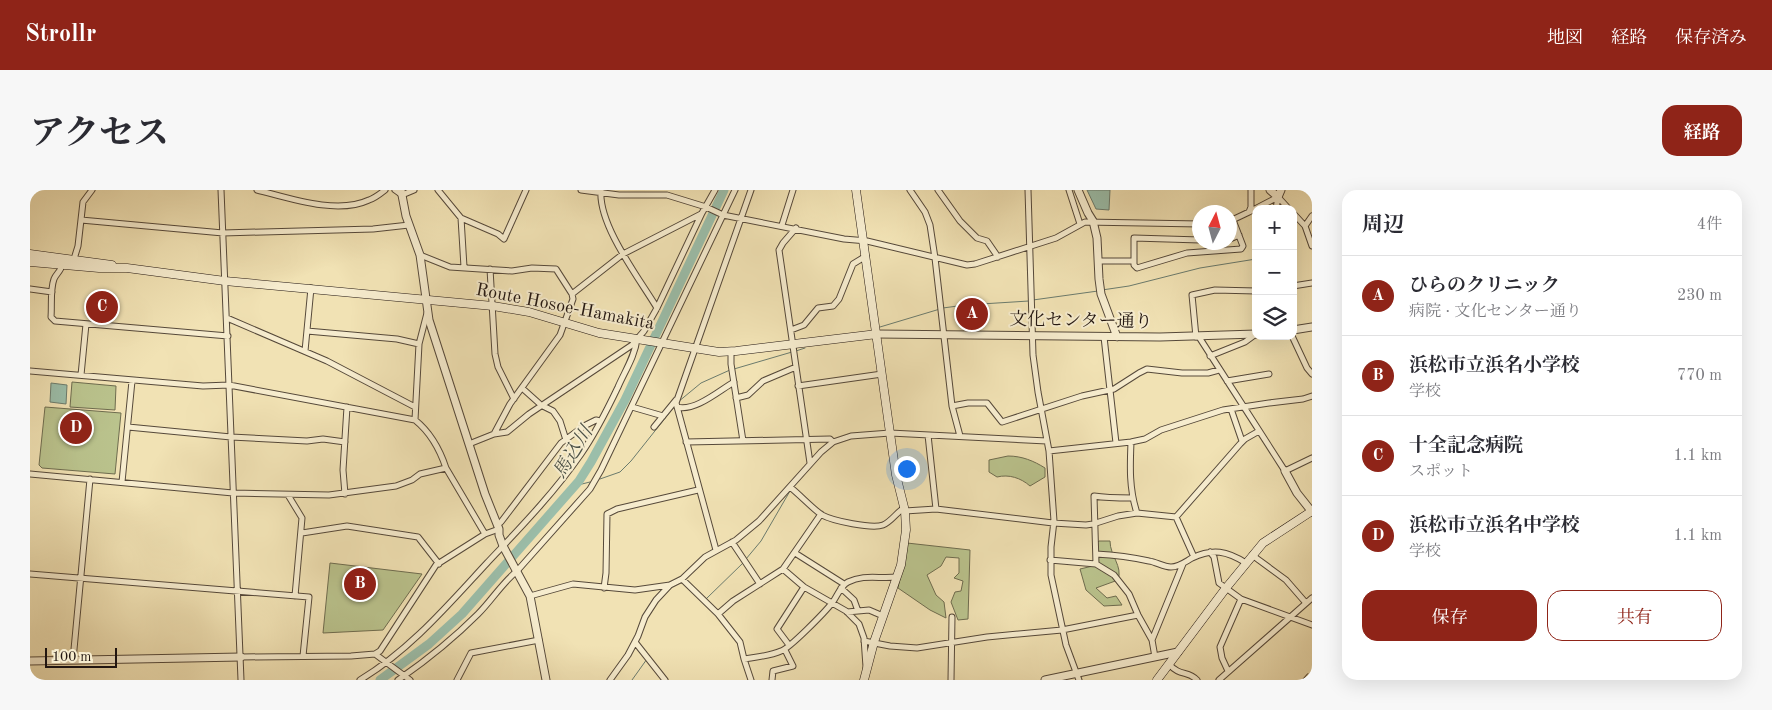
<!DOCTYPE html>
<html lang="ja">
<head>
<meta charset="utf-8">
<style>
  :root { --surface:#fff; --page:#f7f7f7; --text:#2b2b33; --muted:#7c7c81; --line:#e1e1e2; --accent:#8f2418 }
  body { margin:0; font-family:"Old Standard TT","Noto Serif JP",serif; background:var(--page); color:var(--text) }
  .controls { position:absolute; right:15px; top:15px; display:grid; overflow:hidden; border-radius:10px; box-shadow:0 5px 20px #0002 }
  .controls button { width:45px; height:45px; display:grid; place-items:center; padding:0; border:0; border-bottom:1px solid var(--line); background:var(--surface); color:var(--text); font:25px sans-serif }
  .compass { position:absolute; left:1162px; top:15px; width:45px; height:45px; border-radius:50%; background:var(--surface); box-shadow:0 5px 20px #0002; rotate:6deg }
  .scale { position:absolute; left:15px; bottom:12px; width:72px; box-sizing:border-box; padding-left:5px; border:2px solid #221611; border-top:0; font-size:14px; line-height:18px; white-space:nowrap; color:#221611; -webkit-text-stroke:4px #f6ecce; paint-order:stroke }
  .you { position:absolute; left:876px; top:278px; width:18px; height:18px; margin:-12px; border:4px solid #fff; border-radius:50%; background:#1a73e8; box-shadow:0 0 0 8px #1a73e833 }
  .badge { display:grid; place-items:center; width:32px; height:32px; border-radius:50%; background:var(--accent); color:#fff; font-size:16px; font-weight:700 }
  .pin { position:absolute; translate:-50% -50%; border:2px solid #fff; box-shadow:0 1px 5px #0006 }
  .list { margin:0; padding:0; list-style:none }
  h2 { display:flex; justify-content:space-between; align-items:center; height:65px; margin:0; padding:0 20px; font-size:21px }
  h2 small { font-size:16px; font-weight:400; color:var(--muted) }
  .list li { display:grid; grid-template-columns:32px 1fr auto; gap:15px; align-items:center; box-sizing:border-box; height:80px; padding:0 20px; border-top:1px solid var(--line) }
  .list b { display:block; font-size:19px; white-space:nowrap }
  .list p { margin:0; font-size:16px; white-space:nowrap; color:var(--muted) }
  .list em { font-size:16px; font-style:normal; color:var(--muted) }
  .actions { display:flex; gap:10px; padding:15px 20px }
  .actions a { flex:1; padding:11px 0; border:1px solid var(--accent); border-radius:15px; text-align:center; font-size:18px; color:var(--accent) }
  .actions .main { background:var(--accent); color:#fff }
  .icon { flex:none; width:28px; height:28px; fill:none; stroke:currentColor; stroke-width:2; stroke-linecap:round; stroke-linejoin:round }
  .map { position:relative; flex:none; width:1282px; height:490px; overflow:hidden; border-radius:15px }
  header { display:flex; align-items:center; gap:30px; box-sizing:border-box; height:70px; padding:0 25px; background:var(--accent); color:#fff }
  header strong { font-size:24px }
  nav { display:flex; gap:28px; margin-inline-start:auto; font-size:18px }
  .intro { display:flex; align-items:center; justify-content:space-between; box-sizing:border-box; height:120px; padding:0 30px }
  h1 { margin:0; font-size:35px }
  .button { padding:12px 22px; border-radius:15px; background:var(--accent); color:#fff; font-size:18px; font-weight:700 }
  main { display:flex; gap:30px; padding:0 30px }
  aside { flex:1; background:var(--surface); border-radius:15px; box-shadow:0 5px 20px #0002 }
  .map>svg:first-child { display:block }
</style>
</head>
<body>
<header>
<strong>Strollr</strong>
<nav><a>地図</a><a>経路</a><a>保存済み</a></nav>
</header>
<div class="intro"><h1>アクセス</h1><a class="button">経路</a></div>
<main>
<div class="map">
<svg width="1282" height="490" viewBox="0 0 1282 490">
  <rect width="100%" height="100%" fill="#f1e2b4"/>
  <filter id="stains"><feTurbulence type="fractalNoise" baseFrequency=".004" numOctaves="4"/><feColorMatrix values="0 0 0 0 .2 0 0 0 0 .09 0 0 0 0 .02 0 0 0 .5 -.17"/></filter>
  <radialGradient id="worn" r=".72"><stop offset=".6" stop-color="#630" stop-opacity="0"/><stop offset="1" stop-color="#630" stop-opacity=".3"/></radialGradient>
  <path fill="#bac38d" stroke="#6e6c4f" d="M42,192L86,196L85,220L40,217Z
    M15,217L91,223L85,284L12,278L9,275Z
    M978,266C992,266 1004,271 1015,278V287L1000,296C991,288 979,284 967,287L959,282V270Z
    M1069,351H1080C1080,366 1093,376 1088,390L1066,398L1077,408L1086,406L1092,415L1074,416L1056,400L1050,379L1067,375L1066,354Z
    M877,353L940,360L938,429L928,430L921,412L925,402L931,401L933,391L924,388L929,383V368L916,367L911,376L897,385L906,405L914,412L916,428L900,420L868,398Z
    M300,373L392,384L353,440L293,443Z"/>
  <path fill="#9bbeaa" stroke="#6b7b6d" d="M1057,0H1080L1079,20L1066,19Z
    M21,193L37,195L36,214L20,212Z"/>
  <g fill="none" stroke-linecap="round" stroke-linejoin="round">
    <path stroke="#6b7b6d" stroke-width="1" d="M1072,100L1099,96L1170,78L1226,69
      M1003,110L1068,101
      M913,118L935,115L999,111
      M850,137L910,119
      M766,161L775,158
      M704,179L762,162
      M648,212L671,193L700,180
      M570,289L590,282L601,271L644,217
      M544,296L560,292
      M716,369L731,351L760,301
      M676,409L713,373
      M602,490L617,469"/>
    <path stroke="#9bbeaa" stroke-width="9" d="M350,490L399,454L432,424L549,291L561,272L595,210L694,0"/>
    <defs>
      <path id="minor" d="M191,0L211,490
        M227,0C259,8 307,25 339,10C345,8 350,4 355,0
        M365,0L372,5L384,0
        M408,0L431,28L468,44L474,49L496,0
        M551,0L589,5H637L676,17L693,25L814,49L837,51L937,75L945,74L1026,48L1055,32L1170,34
        M571,0C568,35 609,88 627,118
        M880,0L895,22L900,35L905,68L922,216L930,246
        M908,0L930,31L947,48L957,51L968,67
        M998,0L1003,165L1008,202L1019,261L1024,331L1021,357V385L1036,455L1049,490
        M1039,0L1050,34
        M1248,7L1259,19
        M1246,19L1248,7
        M1219,22L1248,7
        M1263,23L1275,36L1282,56
        M431,28L434,77
        M51,30L193,43L343,39L379,35
        M1200,31L1219,22L1221,17V0
        M752,35L763,0
        M1275,36L1282,26
        M766,38L753,53L749,60L780,273
        M1200,49L1209,45
        M1170,50L1104,48V75L1107,78L1157,63L1211,59L1213,56L1203,30
        M390,65L420,77L482,81L502,78L526,79L542,104L543,109L530,145L480,214L464,244L439,254
        M44,69L48,56L53,12L62,0
        M1068,71H1103
        M32,75C31,81 26,84 24,89C20,100 22,115 21,127L25,131L198,146
        M460,79L465,164L468,177L484,209
        M1263,96L1282,93
        M0,99L22,102
        M542,104L593,64L671,24
        M197,128L297,171L385,217
        M761,140L774,135L788,118L803,116L809,109L823,74L836,66
        M277,141L367,149L389,154
        M1262,146L1277,178L1282,184
        M1074,147L1086,253
        M1166,147L1162,105L1185,100L1226,101
        M1169,147L1255,281L1282,268
        M275,161L281,98
        M701,162V174L713,251
        M1180,166L1215,152L1226,144
        M0,181L173,196L199,195L385,230C400,242 410,260 416,278L455,344
        M51,185L56,134
        M1197,191L1239,184
        M768,196L852,184
        M492,198L511,215L523,221L530,231L536,250
        M706,208L718,205L733,191L766,177
        M922,216L938,213H957L972,232L1052,206L1084,199L1109,183L1117,179L1152,183H1178L1189,180
        M602,217L633,226
        M647,217C665,222 690,200 704,192
        M1201,219L1212,251
        M385,230L389,154L397,123
        M98,237L201,247L277,251L293,249L315,252
        M624,237L646,210
        M464,244L477,242L499,224L602,155L614,141L627,118L672,23L685,0
        M898,245L906,319
        M656,252L800,249L803,252
        M1101,252C1100,276 1099,299 1107,323
        M1019,261L1101,252L1115,249L1131,240L1193,220L1239,213L1273,209L1282,206
        M0,284L203,303L299,305L366,296L382,290L390,284L416,278
        M92,292L102,191
        M760,297C770,305 783,319 792,325C803,331 842,339 853,335C861,332 867,322 874,318
        M315,304L313,280L317,217
        M258,305L272,328L265,406
        M875,321L906,319L1023,333L1056,335L1063,334L1088,326L1107,323L1146,327L1210,254L1215,249L1229,241
        M1146,327L1164,367
        M467,335L471,332L531,253L554,236L566,230L570,231
        M272,343L317,336L388,347L409,374
        M702,352L730,394
        M686,360L646,213L721,0
        M1180,362L1184,367L1189,393L1211,409L1282,435
        M765,363L814,394
        M1066,364C1084,365 1101,367 1119,371C1126,372 1134,377 1141,377C1149,377 1155,372 1162,368C1183,358 1197,361 1216,373
        M1222,365L1256,390L1276,413
        M1020,370L1066,374L1084,385L1099,404L1108,425L1122,450L1125,467
        M1066,374L1064,306C1076,308 1089,308 1102,308
        M753,379L774,397L816,421L829,434L834,448L836,477
        M0,384L279,407L273,466
        M652,389L688,424L710,452L714,469L721,490
        M574,398L576,383L577,324L587,319L668,300
        M811,398L824,410L828,421
        M500,406L543,394L605,400L640,395L652,389L675,367L706,350L729,331L791,262L803,252L821,246L860,243L1017,251
        M817,422L839,420L853,426
        M688,424L703,411L753,379L791,324
        M1122,450L1153,374
        M834,451L860,456L887,458L957,447L1032,440L1108,425
        M605,452L635,490
        M759,455L747,439L774,397
        M345,464L380,490
        M211,467L321,466L345,464L350,461L406,375L455,344L469,339
        M714,469C726,467 740,466 751,461C760,458 795,422 802,413C807,407 810,396 818,392C834,384 849,389 867,387
        M43,470L60,289
        M1139,474C1150,487 1158,480 1167,490
        M1198,481L1192,468L1190,457L1211,409
        M330,490C380,460 418,415 457,373C490,338 524,303 551,264C565,244 577,220 588,197C595,181 605,166 607,149
        M368,490C397,470 423,449 448,424C462,410 472,393 487,381L560,299L571,280L705,0
        M427,490L441,463L509,450
        M580,490L598,465L608,446L615,427L626,410L640,395
        M742,490L743,481L763,476L755,460
        M921,490L922,427
        M1189,490L1282,408"/>
      <path id="tertiary" d="M371,0L376,26L390,65L399,130L455,304L469,339V345L473,356L500,406L516,490
        M1048,0L1058,23L1063,31L1067,48L1069,89L1071,104L1087,147
        M1240,0L1248,7L1251,0
        M1263,140L1282,137
        M847,144L1130,147L1226,144
        M1255,281L1267,303L1282,322
        M0,471L211,467
        M1015,490L1148,462"/>
      <path id="secondary" d="M826,0L860,243L866,285L875,321L876,340L871,375L844,452L834,490
        M0,64L82,75
        M0,72L69,78H97L195,91L463,116L499,122L569,143L689,162L706,161L847,144
        M1127,490L1196,398L1233,353L1282,321"/>
    </defs>
    <use href="#minor" stroke="#56493a" stroke-width="7"/>
    <use href="#tertiary" stroke="#56493a" stroke-width="9"/>
    <use href="#secondary" stroke="#221611" stroke-width="9"/>
    <use href="#minor" stroke="#f6ecce" stroke-width="5"/>
    <use href="#tertiary" stroke="#f6ecce" stroke-width="7"/>
    <use href="#secondary" stroke="#f6ecce" stroke-width="8"/>
    <path stroke="#221611" stroke-width="1" stroke-dasharray="9 9" stroke-linecap="butt" d="M1272,490L1282,479"/>
  </g>
  <g text-anchor="middle" dominant-baseline="central" stroke-width="4" stroke-linejoin="round" paint-order="stroke">
    <g font-size="18" fill="#221611" stroke="#f6ecce">
      <text transform="translate(535 117) rotate(11)">Route Hosoe-Hamakita</text>
      <text transform="translate(1051 131) rotate(1)">文化センター通り</text>
    </g>
    <g font-size="19" font-style="italic" fill="#4c5147" stroke="#f6ecce">
      <text transform="translate(544 263) rotate(-58)">馬込川</text>
    </g>
  </g>
  <rect width="100%" height="100%" filter="url(#stains)"/>
  <rect width="100%" height="100%" fill="url(#worn)"/>
</svg>
<div class="controls">
<button>+</button>
<button>−</button>
<button><svg class="icon" aria-label="layers" viewBox="0 0 24 24"><path d="M12 4l9 5-9 5-9-5zM3 14l9 5 9-5"/></svg></button>
</div>
<svg class="compass" viewBox="-18 -18 36 36"><path d="M0-13l5 13h-10z" fill="#e53935"/><path d="M0 13l5-13h-10z" fill="#7c7c81"/></svg>
<div class="scale">100 m</div>
<div class="you"></div>
<div class="pin badge" style="left:942px;top:124px">A</div>
<div class="pin badge" style="left:330px;top:394px">B</div>
<div class="pin badge" style="left:72px;top:117px">C</div>
<div class="pin badge" style="left:46px;top:238px">D</div>
</div>
<aside>
<h2>周辺<small>4件</small></h2>
<ul class="list">
<li><span class="badge">A</span><div><b>ひらのクリニック</b><p>病院 · 文化センター通り</p></div><em>230 m</em></li>
<li><span class="badge">B</span><div><b>浜松市立浜名小学校</b><p>学校</p></div><em>770 m</em></li>
<li><span class="badge">C</span><div><b>十全記念病院</b><p>スポット</p></div><em>1.1 km</em></li>
<li><span class="badge">D</span><div><b>浜松市立浜名中学校</b><p>学校</p></div><em>1.1 km</em></li>
</ul>
<div class="actions"><a class="main">保存</a><a>共有</a></div>
</aside>
</main>
</body>
</html>
